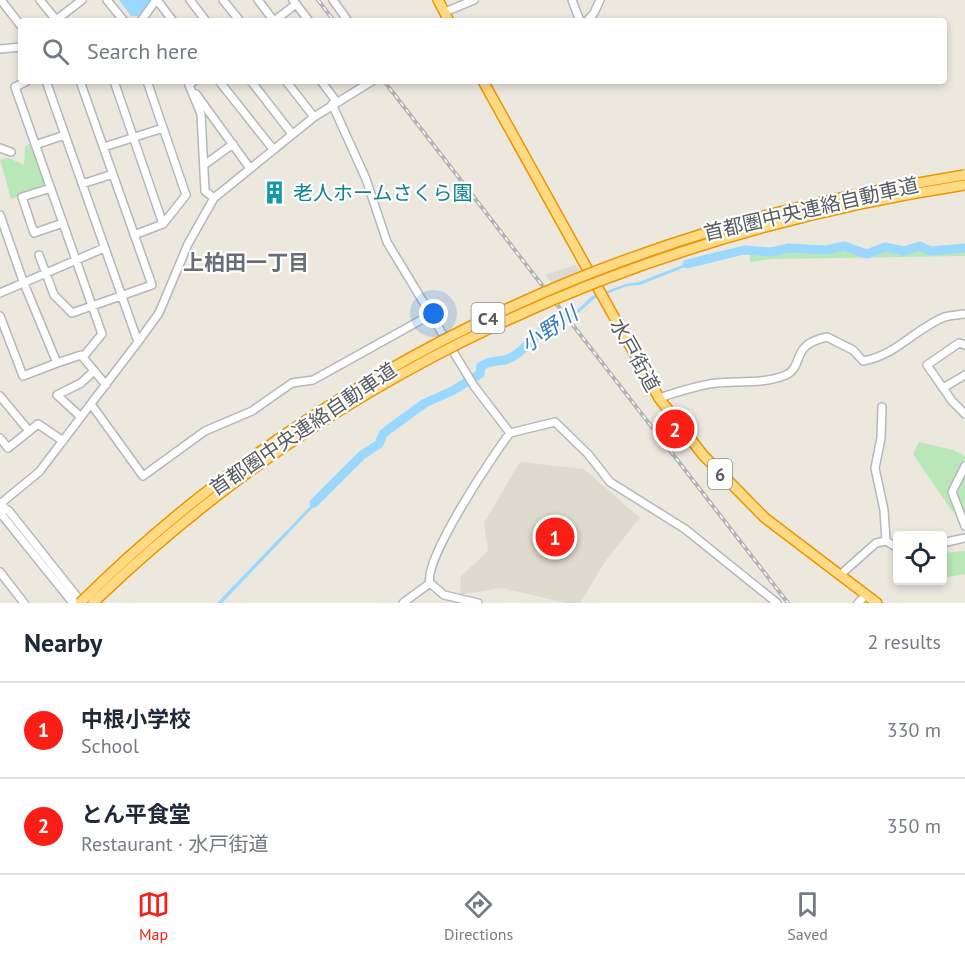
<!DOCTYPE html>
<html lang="en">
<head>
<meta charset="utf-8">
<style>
  :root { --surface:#fff; --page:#f6f6f7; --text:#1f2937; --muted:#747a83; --line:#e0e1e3; --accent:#f91f17 }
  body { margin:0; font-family:"PT Sans","Noto Sans JP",sans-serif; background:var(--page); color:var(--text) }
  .controls { position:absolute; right:18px; bottom:18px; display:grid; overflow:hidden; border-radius:6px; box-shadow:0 3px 9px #0003 }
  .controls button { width:54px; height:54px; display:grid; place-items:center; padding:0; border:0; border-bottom:2px solid var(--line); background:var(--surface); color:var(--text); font:30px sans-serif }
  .you { position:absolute; left:434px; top:314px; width:21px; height:21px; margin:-15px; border:4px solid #fff; border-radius:50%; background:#1a73e8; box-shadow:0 0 0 9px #1a73e833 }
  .badge { display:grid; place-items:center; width:39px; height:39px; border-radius:50%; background:var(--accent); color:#fff; font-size:20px; font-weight:700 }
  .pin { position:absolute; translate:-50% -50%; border:3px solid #fff; box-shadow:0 2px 6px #0006 }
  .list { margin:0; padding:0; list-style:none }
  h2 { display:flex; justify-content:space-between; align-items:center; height:78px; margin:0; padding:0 24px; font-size:26px }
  h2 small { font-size:20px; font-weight:400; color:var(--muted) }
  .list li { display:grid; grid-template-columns:39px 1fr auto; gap:18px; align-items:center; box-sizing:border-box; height:96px; padding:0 24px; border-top:2px solid var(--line) }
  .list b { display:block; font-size:22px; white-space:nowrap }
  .list p { margin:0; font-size:20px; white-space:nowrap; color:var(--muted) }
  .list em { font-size:20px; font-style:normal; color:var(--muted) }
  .icon { flex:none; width:33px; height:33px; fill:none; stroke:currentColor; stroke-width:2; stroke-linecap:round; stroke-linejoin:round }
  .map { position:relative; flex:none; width:965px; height:603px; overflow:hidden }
  .search { position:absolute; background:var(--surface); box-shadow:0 3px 9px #0003; left:18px; right:18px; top:18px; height:66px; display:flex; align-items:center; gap:15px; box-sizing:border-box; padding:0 21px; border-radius:6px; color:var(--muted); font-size:22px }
  .sheet { height:270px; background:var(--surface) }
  nav { display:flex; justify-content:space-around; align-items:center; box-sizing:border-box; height:84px; border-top:2px solid var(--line); background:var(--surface); font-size:16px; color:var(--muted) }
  nav a { display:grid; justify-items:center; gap:3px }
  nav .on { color:var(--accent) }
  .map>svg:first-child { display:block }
</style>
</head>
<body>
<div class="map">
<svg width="965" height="603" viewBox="0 0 965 603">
  <rect width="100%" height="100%" fill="#ece8de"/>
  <path fill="#dcdad3" d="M575,265L582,272L552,284L545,275Z"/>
  <path fill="#dfdace" d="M520,462L584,469L640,518L606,560L580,603H567L501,588L460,595L461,576L488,551L484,523Z"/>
  <path fill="#b9e7b7" d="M34,142L47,187L11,199L0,159L9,158L24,165L25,146Z
    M844,247L864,255L879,250L906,252L912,248L932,252L965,248V256L772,259L750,262V254L772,255L797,251L825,252Z
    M919,442L953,450L965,456V515L952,511L913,454Z
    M965,551V574L943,578V553Z"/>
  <path fill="#9bd8ff" d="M119,0H152L138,16H131Z
    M698,259V262L640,285L627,286L594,299L574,317L561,325L547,328L538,337L536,334L546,325L559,322L572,315L592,296L626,284L639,282Z
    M321,495L323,497L222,603H217Z"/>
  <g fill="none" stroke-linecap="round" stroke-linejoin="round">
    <path stroke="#9bd8ff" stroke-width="9" d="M687,264L744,250L771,252L789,248L826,250L844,246L867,254L885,247L904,251L920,246L930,251L965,248
      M314,503L362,455L379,444L383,434L389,429L425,403L452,391L480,374L481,366C492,360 494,362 505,360C520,356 532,338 544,329"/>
    <defs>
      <path id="minor" d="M1,0L21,26
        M40,0L57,21
        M107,0L124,21
        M157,0L173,21
        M190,0L206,21
        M223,0L240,21
        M258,0L274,21
        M293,0L309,21
        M333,0L348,21
        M572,0L580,21
        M445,12L474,0
        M56,20L82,0
        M141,21L156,0
        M274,21L296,4
        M587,21L594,13L600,0
        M0,49L21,47
        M27,81L15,87L102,334L83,357
        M46,81L138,342
        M114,81L163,224
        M194,81L189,85L201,114L205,191L214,198
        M219,81L273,149
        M251,81L292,134
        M286,81L314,117
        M321,81L336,101
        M196,94L249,167
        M332,104L366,179L387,242L474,386L510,433
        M35,145L65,135
        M104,147L163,128
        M0,148L11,152
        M204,165L233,144
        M82,184L113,174
        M51,188L22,197L34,233L63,223
        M0,215L23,281L57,363L81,355L106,385
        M134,235L163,224L186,195L147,81
        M39,255L54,295L72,313L152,285L80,81
        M0,293L104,248
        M0,316L23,376L57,363
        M965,345L959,343L927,365L952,401L965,414
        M943,388L965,375
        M0,396L29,431
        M659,398C678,392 697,385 717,383C739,381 765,384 786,375C805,366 789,345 827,337L853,350L863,361C896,355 913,331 942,318C948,315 958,315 965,314
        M91,404L143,476L205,431L252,411L292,383L313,380L430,315
        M882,407L881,438L875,468L884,510L886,541L898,548
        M81,417L57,395L81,383L94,371
        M0,438L8,448L38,424L63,441
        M965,466L952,492L965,526
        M0,504L39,472L138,342L159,313L188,244L214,198L314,117L372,81
        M0,505L9,511L82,603
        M0,507L2,515L73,603
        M942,543L965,538
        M0,572L24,603
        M840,575L876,543L886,541
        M430,583L444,595L478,603
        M403,603L430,583C423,560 493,455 510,433L555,422L588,454L610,482L685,529L777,603
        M858,603L866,595"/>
      <path id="highway" d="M438,0L449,21
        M483,81L659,398L703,455L765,518L877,603"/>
    </defs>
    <use href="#minor" stroke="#b4b7bd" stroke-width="10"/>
    <use href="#highway" stroke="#ea9600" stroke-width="12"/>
    <use href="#minor" stroke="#fff" stroke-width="7"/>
    <use href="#highway" stroke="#ffda82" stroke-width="9"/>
    <defs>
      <path id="rail" d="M318,0L334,21
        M384,81L788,603"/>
    </defs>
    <use href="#rail" stroke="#b2b3b4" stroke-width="4"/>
    <use href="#rail" stroke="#fff" stroke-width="1.5" stroke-dasharray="4.5" stroke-linecap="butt"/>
    <defs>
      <path id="highway-bridge" d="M80,603C255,429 479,301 715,230C796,205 881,189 965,175
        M93,603C336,369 634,236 965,185"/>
    </defs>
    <use href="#highway-bridge" stroke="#ea9600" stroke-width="12" stroke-linecap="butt"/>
    <use href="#highway-bridge" stroke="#ffda82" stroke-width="9"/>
  </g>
  <defs>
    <symbol id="building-bare" viewBox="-9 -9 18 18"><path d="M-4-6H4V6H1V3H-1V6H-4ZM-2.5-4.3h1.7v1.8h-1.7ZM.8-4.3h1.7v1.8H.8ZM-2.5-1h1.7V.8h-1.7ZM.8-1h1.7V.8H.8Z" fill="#0f9aa8" stroke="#fff" stroke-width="2.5" paint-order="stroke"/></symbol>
  </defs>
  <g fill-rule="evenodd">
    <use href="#building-bare" x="258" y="176" width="33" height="33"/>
  </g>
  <g text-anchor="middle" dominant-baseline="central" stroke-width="4.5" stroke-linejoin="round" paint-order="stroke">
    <g fill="#fff" stroke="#898d90" stroke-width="1.5">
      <rect x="471.5" y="303" width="33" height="30" rx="4.5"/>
      <rect x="708" y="459" width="24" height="30" rx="4.5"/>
    </g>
    <g font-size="18" font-weight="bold" fill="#575c61">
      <text x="488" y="318">C4</text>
      <text x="720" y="474">6</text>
    </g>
    <g font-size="20" fill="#0d838f" stroke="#fff" text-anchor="start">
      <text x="293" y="193">老人ホームさくら園</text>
    </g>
    <g font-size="20" fill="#575c61" stroke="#fff">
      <text transform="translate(811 209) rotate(-13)">首都圏中央連絡自動車道</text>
      <text transform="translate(635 355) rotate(61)">水戸街道</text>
      <text transform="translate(303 429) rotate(-34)">首都圏中央連絡自動車道</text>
    </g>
    <g font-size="21" font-weight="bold" fill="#686e73" stroke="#fff">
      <text x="246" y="262">上柏田一丁目</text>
    </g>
    <g font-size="21" font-style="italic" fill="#3079b9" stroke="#fff">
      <text transform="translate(549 329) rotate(-34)">小野川</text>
    </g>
  </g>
</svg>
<div class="controls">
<button><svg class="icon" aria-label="locate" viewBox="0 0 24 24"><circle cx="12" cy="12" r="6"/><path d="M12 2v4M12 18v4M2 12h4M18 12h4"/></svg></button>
</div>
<div class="you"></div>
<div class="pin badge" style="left:555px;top:537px">1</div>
<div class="pin badge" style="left:675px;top:429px">2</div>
<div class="search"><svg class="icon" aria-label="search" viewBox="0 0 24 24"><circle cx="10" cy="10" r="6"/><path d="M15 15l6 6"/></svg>Search here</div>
</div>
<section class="sheet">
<h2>Nearby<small>2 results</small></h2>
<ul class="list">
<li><span class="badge">1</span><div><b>中根小学校</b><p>School</p></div><em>330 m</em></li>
<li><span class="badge">2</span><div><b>とん平食堂</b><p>Restaurant · 水戸街道</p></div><em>350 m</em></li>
</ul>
</section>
<nav>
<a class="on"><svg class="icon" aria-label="map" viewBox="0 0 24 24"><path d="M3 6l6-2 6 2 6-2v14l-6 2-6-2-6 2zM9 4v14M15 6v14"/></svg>Map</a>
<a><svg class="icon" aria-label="directions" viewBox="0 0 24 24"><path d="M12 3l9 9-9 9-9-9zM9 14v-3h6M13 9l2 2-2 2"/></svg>Directions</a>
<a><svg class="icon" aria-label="saved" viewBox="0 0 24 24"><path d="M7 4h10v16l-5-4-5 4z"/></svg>Saved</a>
</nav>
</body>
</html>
